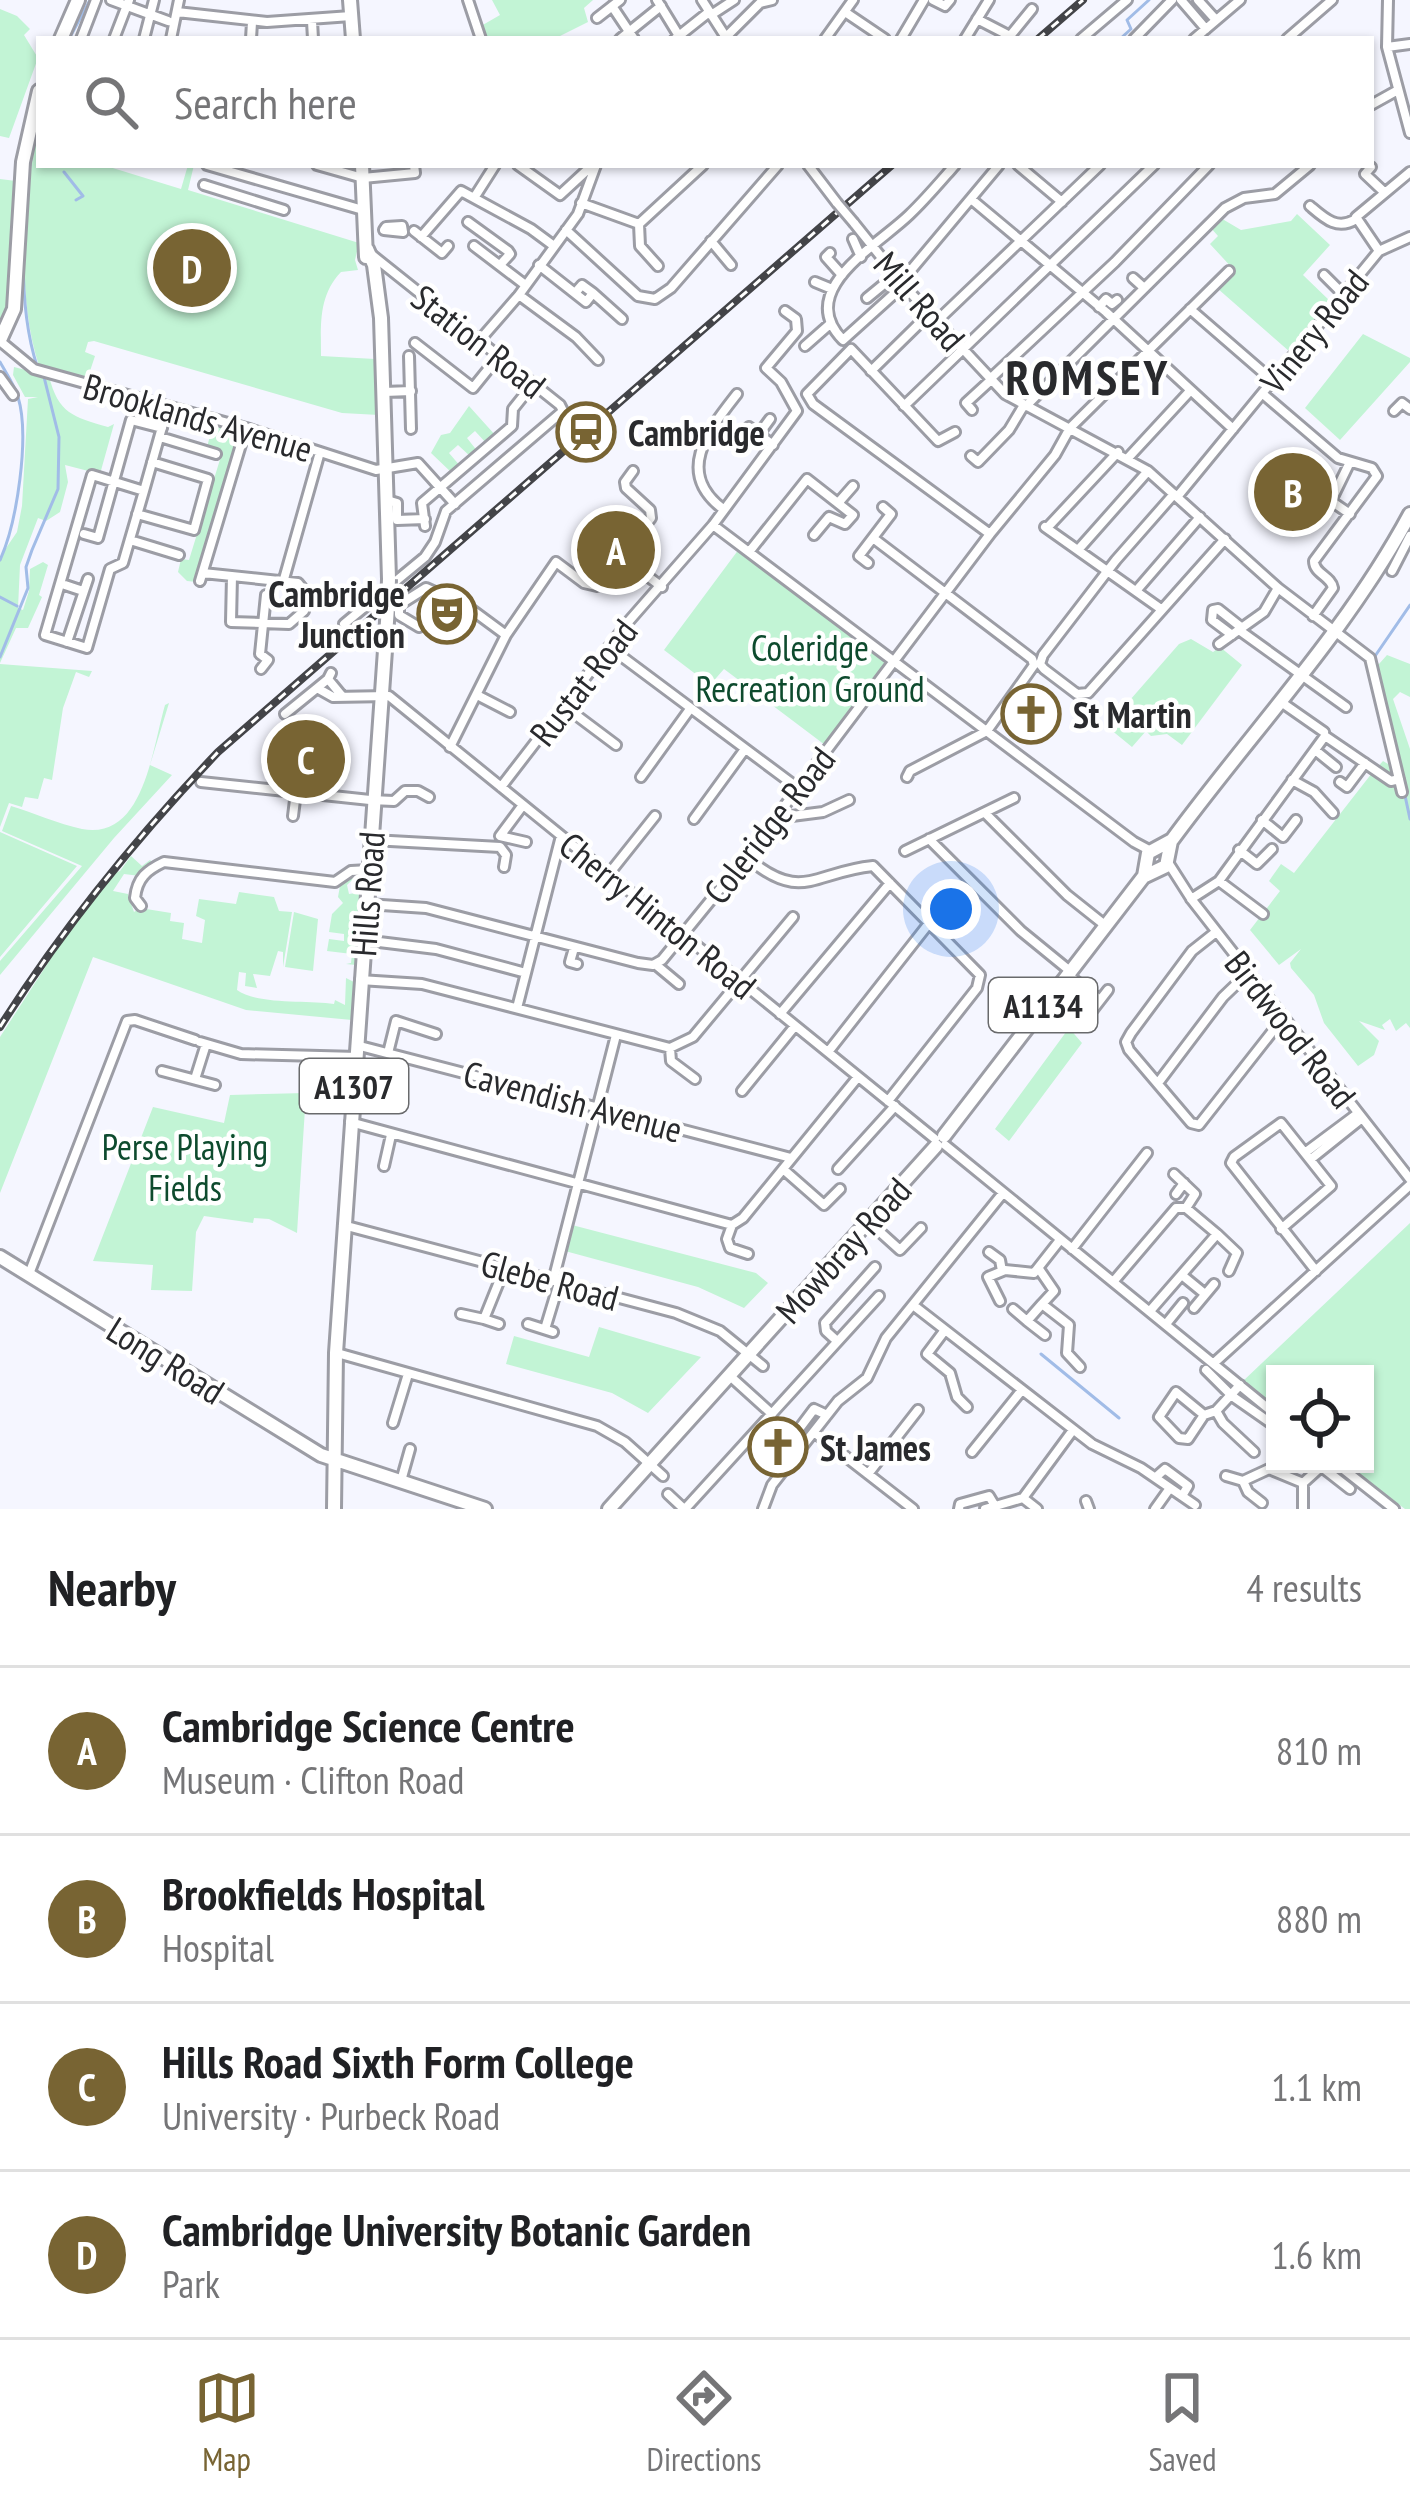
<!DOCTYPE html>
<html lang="en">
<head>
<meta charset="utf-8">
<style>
  :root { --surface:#fff; --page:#f2f2f2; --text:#202124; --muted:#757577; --line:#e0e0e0; --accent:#786433 }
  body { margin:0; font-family:"PT Sans Narrow",sans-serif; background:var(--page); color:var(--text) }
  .controls { position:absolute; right:36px; bottom:36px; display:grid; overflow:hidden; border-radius:0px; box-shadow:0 3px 9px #0004 }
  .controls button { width:108px; height:108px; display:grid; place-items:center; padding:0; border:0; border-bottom:3px solid var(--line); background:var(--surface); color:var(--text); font:60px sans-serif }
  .you { position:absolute; left:951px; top:909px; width:42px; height:42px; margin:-30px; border:9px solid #fff; border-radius:50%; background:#1a73e8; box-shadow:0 0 0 18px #1a73e833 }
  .badge { display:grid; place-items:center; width:78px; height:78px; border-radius:50%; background:var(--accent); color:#fff; font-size:39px; font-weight:700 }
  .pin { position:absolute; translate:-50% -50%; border:6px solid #fff; box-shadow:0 3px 12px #0006 }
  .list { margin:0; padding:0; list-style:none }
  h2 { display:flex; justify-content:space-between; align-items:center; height:156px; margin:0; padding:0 48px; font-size:51px }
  h2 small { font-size:39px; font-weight:400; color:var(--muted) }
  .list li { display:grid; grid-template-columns:78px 1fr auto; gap:36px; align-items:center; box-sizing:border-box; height:168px; padding:0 48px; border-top:3px solid var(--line) }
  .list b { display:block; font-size:45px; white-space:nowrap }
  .list p { margin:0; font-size:39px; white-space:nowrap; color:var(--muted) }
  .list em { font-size:39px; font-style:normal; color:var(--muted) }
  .icon { flex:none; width:66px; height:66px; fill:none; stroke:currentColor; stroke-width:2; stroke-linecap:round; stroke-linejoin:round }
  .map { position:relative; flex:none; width:1410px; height:1509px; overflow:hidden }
  .search { position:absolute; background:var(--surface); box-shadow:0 3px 9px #0004; left:36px; right:36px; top:36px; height:132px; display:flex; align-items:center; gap:30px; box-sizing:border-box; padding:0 42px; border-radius:0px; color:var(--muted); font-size:45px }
  .sheet { height:828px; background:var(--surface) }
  nav { display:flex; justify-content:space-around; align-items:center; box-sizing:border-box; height:168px; border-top:3px solid var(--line); background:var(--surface); font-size:33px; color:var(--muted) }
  nav a { display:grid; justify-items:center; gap:6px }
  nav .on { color:var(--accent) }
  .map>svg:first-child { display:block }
</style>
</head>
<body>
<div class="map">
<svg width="1410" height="1509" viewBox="0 0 1410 1509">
  <rect width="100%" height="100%" fill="#f5f6ff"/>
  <path fill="#c2f4d5" d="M492,0H593L584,8L588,22L554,39H485L481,26L500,15Z
    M0,9L17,16L30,29L24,35L38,58L9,138L0,136Z
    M39,123V165H103L181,189L188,165H194L188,190L359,243L355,260L358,270L341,272C318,296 321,325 321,356L375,359L379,415L342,413L94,341L88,342L85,352L95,356L87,380L39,366C15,290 24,200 39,123Z
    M0,179L16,181L9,295L0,327Z
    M1297,214L1330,245L1303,275L1331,302L1290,352L1217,288L1234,270L1210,244L1218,236L1210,227L1219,217L1241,230L1291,221Z
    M1363,334L1410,358V362L1340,440L1305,408Z
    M14,367L49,376C58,413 73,417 108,427L114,424L100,474L65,465L68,482L60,512L46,521L38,518L20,565L18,608L23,610L29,591L30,569L43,562L48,565L39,595L42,597L28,628H16L0,663V557L17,532L22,506L28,399L38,397H25L13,375Z
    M469,406L496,436L487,444L475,431L467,438L478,452L472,458L458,445L449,453L461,467L453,474L431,453L441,435L450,433Z
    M214,421L243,429L197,582L187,581L178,572L181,559L189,560L222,453L207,447Z
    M739,549L888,660L825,745L724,669L710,685L664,650Z
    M1191,639L1213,652L1220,647L1242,665L1182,745L1167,734L1151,736L1146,731L1132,747L1110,729L1124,713L1135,721L1123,708L1179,644Z
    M1387,655L1410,664V697L1400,692L1393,699L1410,749V1028L1406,1023L1396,1031L1390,1019L1382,1025L1385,1030L1359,1021L1379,1041L1374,1055L1358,1066L1324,1023L1314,995L1291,968L1290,963L1301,949L1279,965L1250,930L1280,891L1269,881L1281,864L1294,873L1372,773L1383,761L1395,768L1374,661L1379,664Z
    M0,664L92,671L89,677L76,672L63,708L52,780L44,778L38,799L25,797L22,807L9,803L0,827Z
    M169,703L150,765L172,775L114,838L0,975V961L82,866L2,831L11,806C34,813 58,824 82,829C144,841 152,749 165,705Z
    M0,832L77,866L0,957Z
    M131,856L142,866L150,860L154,864L140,876L124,874L113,891L128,894L134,912L140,908L171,913L170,921L184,923L182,939L202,943L205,920L196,916L199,899L236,904L239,892L274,897L279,911L292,912L283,967V952L278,951L270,976L253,974L257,988L245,986L246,973L239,972L237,990C257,1005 308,1000 334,1004L335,1000L345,1005L346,978L354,982L352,1020L246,1010L93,957L0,1193V1037L57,949L113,873L120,871Z
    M359,873L347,885L349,894L361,892L356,965L346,964L351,963L352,954L327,951L329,939L344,941V934L329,932L332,914L343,903L338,897L340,886Z
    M294,912L318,919L313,971L285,967Z
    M1069,1028L1082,1043L1009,1141L995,1129Z
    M306,1093L297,1233L269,1219L254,1218L253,1223L204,1216L196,1232L192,1291L151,1290L153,1265L93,1261L153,1107L224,1123L230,1095Z
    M1410,1223V1509H1405L1345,1464H1365V1374H1275V1408L1242,1382Z
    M572,1225L756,1273L768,1283L744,1308L698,1287L565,1251Z
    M599,1327L701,1357L648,1413L612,1393L506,1364L514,1336L589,1357Z"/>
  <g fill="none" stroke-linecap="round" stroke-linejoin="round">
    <path stroke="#a1bce7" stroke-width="3" d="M1135,32L1156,10
      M69,39L90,0
      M1120,39L1131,29L1127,20L1149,0
      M59,165H60
      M64,172L83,196L76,200
      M0,362C6,373 14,384 18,397C30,436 17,523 0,560
      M37,366C15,299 22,187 39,119
      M0,597L17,606
      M0,657L28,588L26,567L32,550L58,489L59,437L43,373
      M1373,659L1410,605
      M1404,791L1410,819
      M1041,1354L1119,1418"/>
    <defs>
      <path id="minor" d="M111,0L168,21
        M468,0L481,39
        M657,0L679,36
        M702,0L727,39
        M933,0L945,6L950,0
        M1181,0L1206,29
        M1198,0L1216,20
        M1388,0L1387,47L1410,133
        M612,6L634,39
        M177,12L267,22L351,16
        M845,12L885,39
        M711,15L734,0
        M597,18L620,0
        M977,19L1010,36L1032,9
        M312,21L313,39
        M726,37L760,3L772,0
        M81,39L96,0
        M114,39L129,0
        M144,39L154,0
        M171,39L179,0
        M251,39L252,22
        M620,39L661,6
        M675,39L709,12
        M825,39L853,0
        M901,39L924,0
        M965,39L989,0
        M1081,39L1127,0
        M1134,39L1172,0
        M1194,39L1240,0
        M1287,39L1332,0
        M1387,47L1410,44
        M1371,105L1398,90
        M207,165L363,210
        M317,165L363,178L415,173L414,165
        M518,165L560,195L586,171L593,170
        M808,165L837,203
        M1018,165L1062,202
        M1371,167L1365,174L1383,191
        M204,185L284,210
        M474,198L495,165
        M971,199L1106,312L1233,429
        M581,203L639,224L703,165
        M1310,206C1324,218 1337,231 1356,219
        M468,222L508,251L510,254L500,265
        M854,223L906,288L1005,394L1148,471L1278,588L1370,658L1402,792
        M639,224L640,246L658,266
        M402,226L403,232L384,230L386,227Z
        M566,230L638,296L655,299L671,288L778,165
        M414,231L442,253L448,246
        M421,237L461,191L531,229L554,246
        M853,239L861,257
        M711,241L731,265
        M474,246L524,284
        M1379,251L1356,217L1410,172
        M830,253L826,257L842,275
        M539,265L586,302L593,293L622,319
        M1324,275L1343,294
        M1133,278L1143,287
        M815,282L832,289
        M901,282L999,165
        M904,285L843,340C794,290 877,246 909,215C925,200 940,182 955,165
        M575,293L582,285L593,293
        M519,295L578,214L596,165
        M519,295L576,337L598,360
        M867,298L895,275
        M1099,307L1106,299L1112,304L1117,300
        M1190,309L1273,381
        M937,321L1100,165
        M0,341L34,369L246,428L376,470L418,463L455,504
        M479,341L519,295
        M415,343L473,388L498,357
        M805,346L830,324
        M409,356L411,429
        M871,371L929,314
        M0,377L13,395
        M990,379L1115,262L1209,165
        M384,392L411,391
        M1263,394L1338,458L1372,468L1377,476L1314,561C1314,574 1331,576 1333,588L1313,616
        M904,406L1154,165
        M1026,406L1225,208L1244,198L1275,194L1310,165
        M972,410L966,403L991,380
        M1394,411L1402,403L1410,409
        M749,427L773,445
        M955,432L938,441L851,349L807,394L813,404L990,534
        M759,434L770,419
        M160,437L216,454
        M971,456L978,462L1009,430L1024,405
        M1128,458L1190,391
        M144,491L92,475L45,635L87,648L110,569L123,563L144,491C152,462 160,434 168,406
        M1174,494L1116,560L1043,655L1040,664L1044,669L1077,694L1088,693L1225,539
        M1177,497L1379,251L1410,237
        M387,500L397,503V520L425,519
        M839,502L853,486
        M723,509C674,472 709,430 737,394
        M137,514L194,530L208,479L152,462
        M1350,514L1331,501L1350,462
        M713,525L1134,842L1149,850
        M425,526L422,503L512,426L513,409L533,384
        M1045,527L1161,609
        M1047,528L1118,452
        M84,534L98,538L131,420L162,428
        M873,538L1032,659L1034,665L987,731L910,771L907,777
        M130,540L179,555
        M1078,550L1148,471
        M749,552L807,479L853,515L845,524L829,517L814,535
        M868,563L859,556L891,514L883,507
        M1392,571L1410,536
        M203,573L298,583L307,594L304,611L289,624L231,622L232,576
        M646,575L662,587
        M284,579L320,452
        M200,581L246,428
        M65,585L83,591
        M1136,591L1200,517
        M344,624L425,557L435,542L446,511L563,411L560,405L372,255
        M419,627L399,615V605L426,588L468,607L506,635
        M1239,630L1346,707
        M1232,635L1212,620L1213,610L1218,609L1242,628
        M67,642L88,579
        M1219,644L1264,612L1278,588
        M609,647L798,788
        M261,669L268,660L260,654L266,595
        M331,673L328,679L342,696
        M328,679L317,688L333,697L389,696L935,1139
        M477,695L510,712
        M1281,702L1324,732
        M564,706L616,745
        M285,714L317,688
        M450,747L506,635L556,562L584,583L597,586L651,518L650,510L626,488L625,482L633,471
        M1315,750L1336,767
        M641,777L690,709
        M1292,780L1314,792L1333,813
        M201,782L370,800L394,801L405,791H418L429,797
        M1340,782L1347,787L1365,763
        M501,787L629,621L713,525L797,411L781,382L766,368L797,331L796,319L785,311
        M523,805L500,836L526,842
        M986,814L1067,895L1106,926
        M293,816L296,792
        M776,818L823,812L849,800
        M694,819L745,749
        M1262,820L1283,837L1296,820
        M929,839L1021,931L1070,971
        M372,840L500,847L506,855L504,867
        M1239,850L1257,864L1272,849
        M905,851L1014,798
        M746,857C802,904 813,872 873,866L980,975L977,988L888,1101
        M1169,864L1192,900L1410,1179
        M608,875L655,816
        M1219,881L1263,914
        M1191,899L1219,881L1325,736L1391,781L1399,779
        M367,904L426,908L638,963L653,965L662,960L746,857L990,534L1055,455L1070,428L1229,271
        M141,906L135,898C137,878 147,870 164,862L335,882L351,871L369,870
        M1216,932L1192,951L1131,1033L1126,1042L1129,1050L1191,1123L1199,1125L1283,1018
        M363,940L436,949L526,973
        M574,948L570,962L577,964
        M655,964L679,984
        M1068,975L1100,1000
        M360,980L422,984L670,1048L693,1037L793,917
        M517,1008L561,836
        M1091,1012L1108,990
        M780,1014L890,883
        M200,1042L241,1054L358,1057
        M356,1045L791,1158
        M670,1048L671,1061L695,1079
        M828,1052L930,922
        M388,1053L396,1021L436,1034
        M162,1071L215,1085
        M195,1079L206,1044
        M1158,1083L1223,997L1248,973
        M742,1091L795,1026
        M350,1122L732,1225L743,1218L858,1077
        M945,1145L1275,1414
        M1306,1152L1357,1114
        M1311,1159L1361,1119
        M384,1166L391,1135
        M783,1169L824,1205L840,1189
        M838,1169L895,1106
        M1174,1174L1195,1194L1186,1208
        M1176,1194L1184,1183
        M869,1222L900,1250L921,1228
        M343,1225L676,1313L720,1331L763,1366
        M732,1225L727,1239L730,1248L748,1254
        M1281,1229L1331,1186L1281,1123L1234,1157L1231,1163L1316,1271
        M1217,1234L1237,1253L1229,1271
        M1072,1249L1147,1153
        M989,1252L1000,1260L1002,1271
        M1039,1269L1054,1291L1042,1304L1069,1325L1067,1353L1080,1367
        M29,1274L127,1021L135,1020L195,1040
        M1183,1276L1205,1294
        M553,1281L616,1035
        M1113,1282L1176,1208H1186L1217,1234L1150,1311
        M1000,1301L988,1277L1005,1270L1034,1273L1060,1240
        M1042,1304L1027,1321L1045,1335
        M913,1305L1092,1444L1141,1468L1195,1505
        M1194,1308L1214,1284
        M1013,1309L1027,1321
        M461,1314L484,1319L505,1267
        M484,1319L499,1324
        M528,1324L553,1332
        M1166,1324L1183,1303
        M545,1329L559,1283
        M945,1330L927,1354L950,1373L957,1397L967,1407
        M837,1341L826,1331L825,1323L875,1267
        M337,1353L597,1426L625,1442L663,1476
        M1214,1363L1410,1185
        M1206,1370L1232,1396L1275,1426
        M730,1376L772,1414
        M1216,1411L1223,1423L1254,1452
        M1204,1415L1176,1392L1159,1417L1179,1438L1188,1439L1204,1415L1216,1411L1240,1385
        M393,1423L408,1374
        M814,1432L913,1509
        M801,1447L793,1437L814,1409L827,1415
        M972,1452L1022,1390
        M1318,1464L1350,1489
        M1337,1464L1394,1509
        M868,1474L918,1410
        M1226,1476L1243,1481L1269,1469L1303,1483L1324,1464
        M1156,1477L1165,1469L1188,1486L1182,1496
        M401,1481L410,1449
        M1243,1481L1248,1492L1262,1503
        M1303,1483V1509
        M668,1494L684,1509
        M1023,1498L1037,1509
        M1086,1501L1089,1509
        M685,1509L879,1296
        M763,1509L772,1485L838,1401L867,1378L886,1338L1003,1193
        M959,1509L960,1504L989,1496L995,1506
        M985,1509L1023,1498L1073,1430
        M1155,1509L1170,1488"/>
      <path id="major" d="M350,0L353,39
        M61,39L78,0
        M362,165L366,257
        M367,249L374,265L381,318L389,579
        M0,340L14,309L23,162L39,91
        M1145,876L1166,866L1171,841
        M944,1136L1144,876L1148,853L1172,840C1252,731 1346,633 1410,514
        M0,1257L321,1455L485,1509
        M334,1509L336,1353L388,607
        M609,1509L936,1146"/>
    </defs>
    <use href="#minor" stroke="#9c9da5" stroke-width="14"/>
    <use href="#major" stroke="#9c9da5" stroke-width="18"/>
    <use href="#minor" stroke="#fff" stroke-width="8"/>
    <use href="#major" stroke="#fff" stroke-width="12"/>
    <defs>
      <path id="rail" d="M1038,39L1083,0
        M0,1027C64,926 136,838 218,752L892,165"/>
    </defs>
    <use href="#rail" stroke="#434448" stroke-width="8"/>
    <use href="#rail" stroke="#fff" stroke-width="3" stroke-dasharray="9" stroke-linecap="butt"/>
    <defs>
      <path id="minor-bridge" d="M837,203L854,223"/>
      <path id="major-bridge" d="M388,607L389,579"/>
    </defs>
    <use href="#minor-bridge" stroke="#9c9da5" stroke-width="14" stroke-linecap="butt"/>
    <use href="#major-bridge" stroke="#9c9da5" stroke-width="18" stroke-linecap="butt"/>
    <use href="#minor-bridge" stroke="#fff" stroke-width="8"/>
    <use href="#major-bridge" stroke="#fff" stroke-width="12"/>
  </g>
  <defs>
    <symbol id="station-ring" viewBox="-11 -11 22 22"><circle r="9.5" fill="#fff" stroke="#786433" stroke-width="1.5"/><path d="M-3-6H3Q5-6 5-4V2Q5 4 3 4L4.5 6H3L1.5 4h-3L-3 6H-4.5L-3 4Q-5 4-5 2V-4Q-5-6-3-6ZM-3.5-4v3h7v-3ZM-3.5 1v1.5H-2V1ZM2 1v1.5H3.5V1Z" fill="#786433"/></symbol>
    <symbol id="theatre-ring" viewBox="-11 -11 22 22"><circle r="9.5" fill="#fff" stroke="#786433" stroke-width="1.5"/><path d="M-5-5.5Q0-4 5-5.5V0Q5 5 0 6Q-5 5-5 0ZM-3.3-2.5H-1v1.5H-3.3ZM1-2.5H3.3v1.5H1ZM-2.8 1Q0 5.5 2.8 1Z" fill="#786433"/></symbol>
    <symbol id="church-ring" viewBox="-11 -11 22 22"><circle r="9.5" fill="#fff" stroke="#786433" stroke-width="1.5"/><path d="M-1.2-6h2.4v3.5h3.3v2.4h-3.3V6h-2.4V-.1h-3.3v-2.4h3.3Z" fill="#786433"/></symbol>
  </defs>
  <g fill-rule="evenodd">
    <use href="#station-ring" x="553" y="399" width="66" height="66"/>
    <use href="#theatre-ring" x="414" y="581" width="66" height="66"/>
    <use href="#church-ring" x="998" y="681" width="66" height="66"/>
    <use href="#church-ring" x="745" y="1414" width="66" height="66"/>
  </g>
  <g text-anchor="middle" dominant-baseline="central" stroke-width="9" stroke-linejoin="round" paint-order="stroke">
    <g fill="#fff" stroke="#696a6c" stroke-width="3">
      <rect x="989" y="978" width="108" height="54" rx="9"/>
      <rect x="300" y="1059" width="108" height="54" rx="9"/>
    </g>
    <g font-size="33" font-weight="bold" fill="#292a2d">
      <text x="1043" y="1005">A1134</text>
      <text x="354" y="1086">A1307</text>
    </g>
    <g font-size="36" fill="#292a2d" stroke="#fff">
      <text transform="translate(920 301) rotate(49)">Mill Road</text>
      <text transform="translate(1314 331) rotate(-51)">Vinery Road</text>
      <text transform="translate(479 341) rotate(38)">Station Road</text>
      <text transform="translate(198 417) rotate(16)">Brooklands Avenue</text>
      <text transform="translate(583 682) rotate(-52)">Rustat Road</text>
      <text transform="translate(769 825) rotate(-52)">Coleridge Road</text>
      <text transform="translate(367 894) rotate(-86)">Hills Road</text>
      <text transform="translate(658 915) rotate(39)">Cherry Hinton Road</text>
      <text transform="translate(1291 1029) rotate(52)">Birdwood Road</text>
      <text transform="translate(573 1101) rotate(15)">Cavendish Avenue</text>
      <text transform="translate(843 1250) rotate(-48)">Mowbray Road</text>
      <text transform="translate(550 1280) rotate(15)">Glebe Road</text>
      <text transform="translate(166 1360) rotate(32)">Long Road</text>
    </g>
    <g font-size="36" font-weight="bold" fill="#292a2d" stroke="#fff" text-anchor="start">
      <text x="628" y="432">Cambridge</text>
      <text x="405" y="593" text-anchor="end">Cambridge<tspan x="405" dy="41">Junction</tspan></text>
      <text x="1073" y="714">St Martin</text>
      <text x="820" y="1447">St James</text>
    </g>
    <g font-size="36" fill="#0e4b2e" stroke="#fff">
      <text x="810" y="647">Coleridge<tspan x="810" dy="41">Recreation Ground</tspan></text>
      <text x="185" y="1146">Perse Playing<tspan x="185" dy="41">Fields</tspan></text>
    </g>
    <g font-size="48" font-weight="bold" letter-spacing="3" fill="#292a2d" stroke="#fff">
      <text x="1088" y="377">ROMSEY</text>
    </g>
  </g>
</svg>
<div class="controls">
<button><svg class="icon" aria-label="locate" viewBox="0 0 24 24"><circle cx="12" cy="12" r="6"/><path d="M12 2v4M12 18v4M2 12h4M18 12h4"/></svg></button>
</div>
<div class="you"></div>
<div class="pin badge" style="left:616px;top:550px">A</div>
<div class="pin badge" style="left:1293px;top:492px">B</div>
<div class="pin badge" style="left:306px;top:759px">C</div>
<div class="pin badge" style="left:192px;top:268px">D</div>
<div class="search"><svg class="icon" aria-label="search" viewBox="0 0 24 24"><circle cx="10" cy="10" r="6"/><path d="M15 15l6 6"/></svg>Search here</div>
</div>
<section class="sheet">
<h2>Nearby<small>4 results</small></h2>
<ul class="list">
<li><span class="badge">A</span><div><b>Cambridge Science Centre</b><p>Museum · Clifton Road</p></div><em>810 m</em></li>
<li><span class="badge">B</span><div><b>Brookfields Hospital</b><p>Hospital</p></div><em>880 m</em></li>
<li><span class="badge">C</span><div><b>Hills Road Sixth Form College</b><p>University · Purbeck Road</p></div><em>1.1 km</em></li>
<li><span class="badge">D</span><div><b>Cambridge University Botanic Garden</b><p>Park</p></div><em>1.6 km</em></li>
</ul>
</section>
<nav>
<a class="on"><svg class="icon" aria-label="map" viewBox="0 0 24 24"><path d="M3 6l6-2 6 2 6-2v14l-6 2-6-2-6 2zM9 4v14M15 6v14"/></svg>Map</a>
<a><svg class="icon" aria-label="directions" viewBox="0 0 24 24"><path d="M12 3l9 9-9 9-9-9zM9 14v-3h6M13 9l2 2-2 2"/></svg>Directions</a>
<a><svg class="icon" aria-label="saved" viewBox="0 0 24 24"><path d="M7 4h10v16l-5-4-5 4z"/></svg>Saved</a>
</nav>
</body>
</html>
